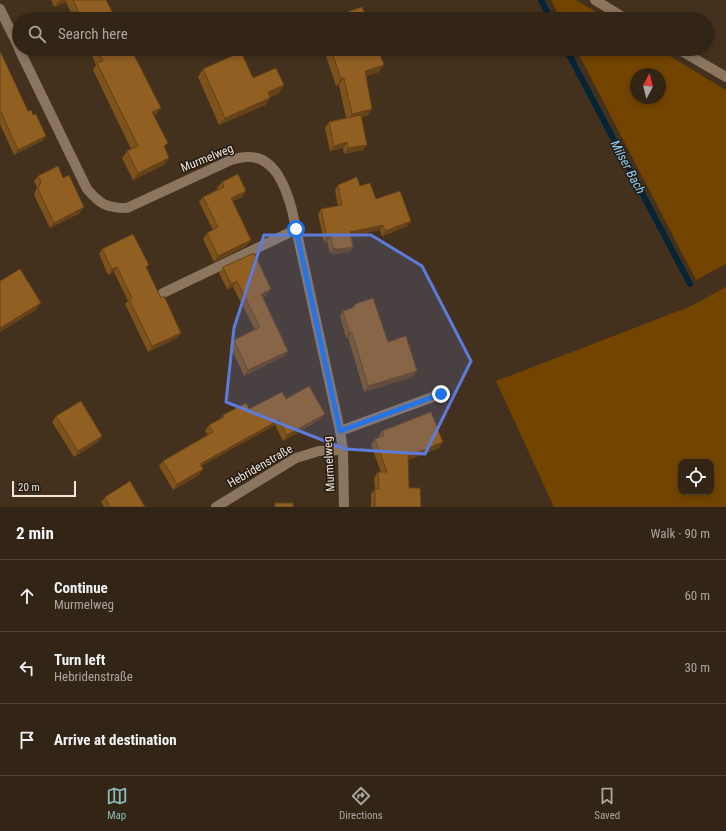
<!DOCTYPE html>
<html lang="en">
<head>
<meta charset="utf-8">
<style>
  :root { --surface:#332516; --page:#3b2d1f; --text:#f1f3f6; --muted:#a9a5a1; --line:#4e4235; --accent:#8bbbb9 }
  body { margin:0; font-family:"Roboto Condensed",sans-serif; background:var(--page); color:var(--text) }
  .controls { position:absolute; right:12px; bottom:12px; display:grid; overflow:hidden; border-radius:8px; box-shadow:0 2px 6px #0003 }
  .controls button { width:36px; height:36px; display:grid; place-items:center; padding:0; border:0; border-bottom:1px solid var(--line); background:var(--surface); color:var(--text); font:20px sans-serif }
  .compass { position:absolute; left:630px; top:68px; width:36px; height:36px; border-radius:50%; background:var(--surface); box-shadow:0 2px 6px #0003; rotate:7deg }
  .scale { position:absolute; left:12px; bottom:10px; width:64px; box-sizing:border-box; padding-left:4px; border:2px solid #f1e4d8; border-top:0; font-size:11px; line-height:14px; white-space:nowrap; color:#f1e4d8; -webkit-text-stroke:3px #241b13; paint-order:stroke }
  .stop { position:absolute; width:12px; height:12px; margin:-9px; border:3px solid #1a73e8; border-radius:50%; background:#fff }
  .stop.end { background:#1a73e8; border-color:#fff; box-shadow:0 1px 4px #0008 }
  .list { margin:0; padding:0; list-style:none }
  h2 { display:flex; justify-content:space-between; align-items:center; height:52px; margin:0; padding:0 16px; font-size:17px }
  h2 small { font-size:13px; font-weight:400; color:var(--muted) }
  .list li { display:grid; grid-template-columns:26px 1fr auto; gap:12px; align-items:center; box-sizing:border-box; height:72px; padding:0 16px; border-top:1px solid var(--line) }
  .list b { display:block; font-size:15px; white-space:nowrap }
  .list p { margin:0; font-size:13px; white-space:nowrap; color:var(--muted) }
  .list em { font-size:13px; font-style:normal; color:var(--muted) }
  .icon { flex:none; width:22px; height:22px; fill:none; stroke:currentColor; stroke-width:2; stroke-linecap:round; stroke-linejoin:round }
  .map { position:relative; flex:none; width:726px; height:507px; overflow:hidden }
  .search { position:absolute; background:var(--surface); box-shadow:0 2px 6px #0003; left:12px; right:12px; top:12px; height:44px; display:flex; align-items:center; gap:10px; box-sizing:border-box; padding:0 14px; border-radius:22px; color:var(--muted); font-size:15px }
  .sheet { height:268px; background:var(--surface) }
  nav { display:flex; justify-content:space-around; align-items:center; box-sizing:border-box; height:56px; border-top:1px solid var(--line); background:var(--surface); font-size:11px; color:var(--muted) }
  nav a { display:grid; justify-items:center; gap:2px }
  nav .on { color:var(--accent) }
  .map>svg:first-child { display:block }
</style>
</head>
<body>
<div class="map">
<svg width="726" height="507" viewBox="0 0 726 507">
  <rect width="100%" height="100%" fill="#44311d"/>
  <path fill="#724400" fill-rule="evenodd" d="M551,0H576L608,19H561Z
    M576,49H658L726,90V264L696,280ZM636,74H660V98H636Z
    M726,287V507H554L496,381L689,307ZM681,462H711V492H681Z"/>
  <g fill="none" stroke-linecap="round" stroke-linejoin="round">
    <path stroke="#052536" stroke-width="6" d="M541,0L551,19
      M566,49L690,284"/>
    <path stroke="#8b755f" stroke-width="10" d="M595,0L626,19
      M0,9L19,48
      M19,49L87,189C100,204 106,208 127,208L231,160C236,159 241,157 246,157C275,155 286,188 292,210L340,431L343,450L344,507
      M678,49L726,77
      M163,293L297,229
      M340,431L441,394
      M216,507L296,458L319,451L343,450"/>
  </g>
  <path fill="#7d521d" d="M51,0H106L116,19H74L66,2L54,7Z
    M89,49H131L156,115L154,116L165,148L164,165L133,180L122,158L127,151L131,149L93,70L96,65Z
    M327,49H378L379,72L366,76L367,116L361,117L363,150L344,154L343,148L330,151L325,128L329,122L346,118L339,85L336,86L325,53Z
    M0,51L28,111L33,115L46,136L42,141L14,155L0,124Z
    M203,69L253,78L279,93L270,97L265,105L219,125L198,77Z
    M38,176L80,213L50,228L34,195L37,187L34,181Z
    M222,182L246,191L242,197L233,201L251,240L246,246L214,262L203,239L207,233L213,230L199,202L203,197L218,189L217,188Z
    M338,185L360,186L408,226L382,236L380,230L350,236L353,247L349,252L336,254L330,253L327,241L324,242L318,214L321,209L338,206L335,190Z
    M102,249L147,269L177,338L148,352L125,304L128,301L114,272L108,275L99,254Z
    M223,267L271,289L267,294L263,297L288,351L284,356L244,376L230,346L234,340L255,330L233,287L227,289L219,273Z
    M355,304L388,342L413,377L364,392L348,337L346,338L340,316L343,311L352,308Z
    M286,399L325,414L321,419L283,441L275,425L201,466L203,469L199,475L173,490L159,466L163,461L208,435L205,431L209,425L220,419L223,415L249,409Z
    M56,416L102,436L98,442L74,457L52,422Z
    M382,431L443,442L439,448L408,460L409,488L421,507H371V494L375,489L374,478L378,472H381L371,445L375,439L379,438V436Z
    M105,497L145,507H104L101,502Z"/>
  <path fill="#664218" d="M60,0H67L66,2L54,7Z
    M384,65L379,72L360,78L365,71Z
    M344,78L339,85L336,86L341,79Z
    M284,85L279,93L263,100L268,92Z
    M270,98L265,105L219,125L225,118Z
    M161,108L156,115L147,119L152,112Z
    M372,109L367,116L347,121L352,114Z
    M46,136L42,141L14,155L18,150Z
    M347,142L343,148L330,151L334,146Z
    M367,145L363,150L344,154L348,148Z
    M169,158L164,165L133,180L138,173Z
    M246,191L242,197L227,204L231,198Z
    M84,207L80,213L50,228L54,223Z
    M411,221L408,226L382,236L385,231Z
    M383,225L380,230L346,237L350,232Z
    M331,236L327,241L324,242L327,237Z
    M251,240L246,246L214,262L218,256Z
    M353,247L349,252L336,254L330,253L333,248Z
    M117,267L114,272L108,275L112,269Z
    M237,281L233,287L227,289L231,284Z
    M271,289L267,294L257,300L261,294Z
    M41,303L36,310L0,332V328Z
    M349,332H352L348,337L346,338Z
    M181,333L177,338L148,352L152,346Z
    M288,351L284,356L244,376L248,370Z
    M417,371L413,377L364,392L368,386Z
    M325,414L321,419L283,441L287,435Z
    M279,420L275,425L196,469L200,464Z
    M102,436L98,442L74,457L78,451Z
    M443,442L439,448L404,461L408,456Z
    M203,469L199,475L173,490L177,484Z"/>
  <path fill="#915f22" stroke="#664218" d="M73,0H106L116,19H82Z
    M362,7L367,19H327Z
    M97,49H131L161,108L152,112L168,143L164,146L169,158L138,173L127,151L138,146L97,63L103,61Z
    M331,49H378L384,65L365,71L372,109L352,114L344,78L341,79Z
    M0,51L28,111L31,110L33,115L36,114L46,136L18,150L0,110Z
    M241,52L253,78L276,68L284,85L268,92L270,98L225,118L203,69Z
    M361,115L367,145L348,148L347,142L334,146L329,122Z
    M58,166L63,178L69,175L84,207L54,223L38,189L41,181L38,176Z
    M238,174L246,191L231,198L251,240L218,256L207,233L218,227L203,197L224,187L222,182Z
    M357,177L360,186L370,183L376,199L400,191L411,221L385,231L383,225L350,232L353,247L340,249L333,248L331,236L327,237L321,209L342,205L338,185Z
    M133,234L149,265L146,267L161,298L164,296L181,333L152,346L129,299L132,298L117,267L112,269L102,249Z
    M254,253L271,289L261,294L288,351L248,370L234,340L260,327L237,281L231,284L223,267Z
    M20,269L41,303L0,328V281Z
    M373,298L388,342L406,336L417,371L368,386L352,332H349L343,311L355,307V304Z
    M309,386L325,414L287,435L279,420L200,464L203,469L177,484L163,461L213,432L209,425L224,417L223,415L246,403L249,409L282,392L286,399Z
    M81,401L102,436L78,451L56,416Z
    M431,412L443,442L408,456L409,488H420L421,507H375V489H379L378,472H387L375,439L384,436L382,431Z
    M130,481L145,507H110L105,497Z
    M275,503H293V507H275Z"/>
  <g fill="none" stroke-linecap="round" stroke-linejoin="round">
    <path stroke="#1a73e8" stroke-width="5" d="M296,229L340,431L441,394"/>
  </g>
  <path fill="#5d7bd8" fill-opacity="0.2" stroke="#5d7bd8" stroke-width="3" stroke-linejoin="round" d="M264,235H371L422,266L471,361L425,454L345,449L226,402L234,328Z"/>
  <g text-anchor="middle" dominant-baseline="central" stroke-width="3" stroke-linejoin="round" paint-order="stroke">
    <g font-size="12" fill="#f1e4d8" stroke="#241b13">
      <text transform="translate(207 158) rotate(-22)">Murmelweg</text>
      <text transform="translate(329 464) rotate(-93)">Murmelweg</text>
      <text transform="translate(260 466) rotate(-30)">Hebridenstraße</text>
    </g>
    <g font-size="13" font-style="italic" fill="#8cd0fc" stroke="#241b13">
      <text transform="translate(628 167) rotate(62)">Milser Bach</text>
    </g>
  </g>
</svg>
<div class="controls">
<button><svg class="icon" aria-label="locate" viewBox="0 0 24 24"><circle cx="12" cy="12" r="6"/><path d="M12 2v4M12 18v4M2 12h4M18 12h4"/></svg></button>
</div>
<svg class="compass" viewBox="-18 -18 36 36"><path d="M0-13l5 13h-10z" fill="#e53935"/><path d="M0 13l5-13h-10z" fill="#a9a5a1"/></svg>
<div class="scale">20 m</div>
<div class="stop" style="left:296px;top:229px"></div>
<div class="stop end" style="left:441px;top:394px"></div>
<div class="search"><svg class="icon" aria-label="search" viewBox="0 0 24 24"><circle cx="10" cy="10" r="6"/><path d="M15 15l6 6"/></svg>Search here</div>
</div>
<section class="sheet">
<h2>2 min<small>Walk · 90 m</small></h2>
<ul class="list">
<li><svg class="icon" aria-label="ahead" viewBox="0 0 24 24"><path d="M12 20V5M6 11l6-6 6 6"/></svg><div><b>Continue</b><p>Murmelweg</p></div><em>60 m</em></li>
<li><svg class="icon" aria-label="left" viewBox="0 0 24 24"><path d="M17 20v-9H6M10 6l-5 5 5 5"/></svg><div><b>Turn left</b><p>Hebridenstraße</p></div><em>30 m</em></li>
<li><svg class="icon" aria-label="arrive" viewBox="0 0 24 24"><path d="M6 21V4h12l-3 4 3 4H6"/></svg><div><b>Arrive at destination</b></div></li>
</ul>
</section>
<nav>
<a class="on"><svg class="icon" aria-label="map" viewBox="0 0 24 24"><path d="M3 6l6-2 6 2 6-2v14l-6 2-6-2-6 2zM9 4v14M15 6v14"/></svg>Map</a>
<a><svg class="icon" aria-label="directions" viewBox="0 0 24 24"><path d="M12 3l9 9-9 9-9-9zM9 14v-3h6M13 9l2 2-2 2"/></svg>Directions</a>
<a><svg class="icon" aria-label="saved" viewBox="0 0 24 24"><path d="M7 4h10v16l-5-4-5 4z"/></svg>Saved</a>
</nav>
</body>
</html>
